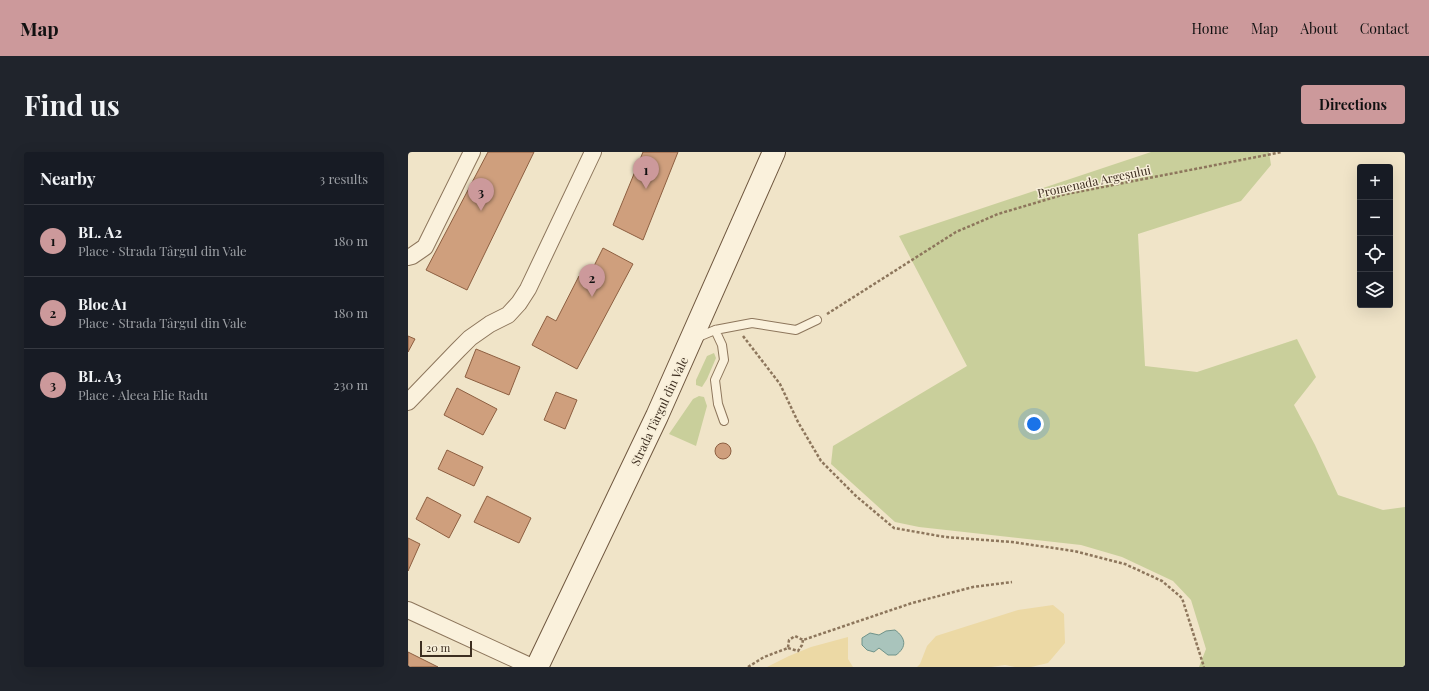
<!DOCTYPE html>
<html lang="en">
<head>
<meta charset="utf-8">
<style>
  :root { --surface:#171b24; --page:#20242c; --text:#f1f3f6; --muted:#9ea1a6; --line:#363941; --accent:#cc999b }
  body { margin:0; font-family:"Playfair Display",serif; background:var(--page); color:var(--text) }
  .controls { position:absolute; right:12px; top:12px; display:grid; overflow:hidden; border-radius:4px; box-shadow:0 4px 16px #0002 }
  .controls button { width:36px; height:36px; display:grid; place-items:center; padding:0; border:0; border-bottom:1px solid var(--line); background:var(--surface); color:var(--text); font:20px sans-serif }
  .scale { position:absolute; left:12px; bottom:10px; width:52px; box-sizing:border-box; padding-left:4px; border:2px solid #3d2e20; border-top:0; font-size:11px; line-height:14px; white-space:nowrap; color:#3d2e20; -webkit-text-stroke:3px #f7eed8; paint-order:stroke }
  .you { position:absolute; left:626px; top:272px; width:14px; height:14px; margin:-10px; border:3px solid #fff; border-radius:50%; background:#1a73e8; box-shadow:0 0 0 6px #1a73e833 }
  .badge { display:grid; place-items:center; width:26px; height:26px; border-radius:50%; background:var(--accent); color:#111; font-size:13px; font-weight:700 }
  .pin { position:absolute; translate:-50% -33px; filter:drop-shadow(0 1px 2px #0008) }
  .pin::after { content:''; position:absolute; top:21px; width:14px; height:12px; background:inherit; clip-path:polygon(0 0,100% 0,50% 100%) }
  .list { margin:0; padding:0; list-style:none }
  h2 { display:flex; justify-content:space-between; align-items:center; height:52px; margin:0; padding:0 16px; font-size:17px }
  h2 small { font-size:13px; font-weight:400; color:var(--muted) }
  .list li { display:grid; grid-template-columns:26px 1fr auto; gap:12px; align-items:center; box-sizing:border-box; height:72px; padding:0 16px; border-top:1px solid var(--line) }
  .list b { display:block; font-size:15px; white-space:nowrap }
  .list p { margin:0; font-size:13px; white-space:nowrap; color:var(--muted) }
  .list em { font-size:13px; font-style:normal; color:var(--muted) }
  .icon { flex:none; width:22px; height:22px; fill:none; stroke:currentColor; stroke-width:2; stroke-linecap:round; stroke-linejoin:round }
  .map { position:relative; flex:none; width:997px; height:515px; overflow:hidden; border-radius:4px }
  header { display:flex; align-items:center; gap:24px; box-sizing:border-box; height:56px; padding:0 20px; background:var(--accent); color:#111 }
  header strong { font-size:19px }
  nav { display:flex; gap:22px; margin-inline-start:auto; font-size:14px }
  .intro { display:flex; align-items:center; justify-content:space-between; box-sizing:border-box; height:96px; padding:0 24px }
  h1 { margin:0; font-size:28px }
  .button { padding:10px 18px; border-radius:4px; background:var(--accent); color:#111; font-size:14px; font-weight:700 }
  main { display:flex; gap:24px; padding:0 24px }
  aside { flex:1; background:var(--surface); border-radius:4px; box-shadow:0 4px 16px #0002 }
  .map>svg:first-child { display:block }
</style>
</head>
<body>
<header>
<strong>Map</strong>
<nav><a>Home</a><a>Map</a><a>About</a><a>Contact</a></nav>
</header>
<div class="intro"><h1>Find us</h1><a class="button">Directions</a></div>
<main>
<aside>
<h2>Nearby<small>3 results</small></h2>
<ul class="list">
<li><span class="badge">1</span><div><b>BL. A2</b><p>Place · Strada Târgul din Vale</p></div><em>180 m</em></li>
<li><span class="badge">2</span><div><b>Bloc A1</b><p>Place · Strada Târgul din Vale</p></div><em>180 m</em></li>
<li><span class="badge">3</span><div><b>BL. A3</b><p>Place · Aleea Elie Radu</p></div><em>230 m</em></li>
</ul>
</aside>
<div class="map">
<svg width="997" height="515" viewBox="0 0 997 515">
  <rect width="100%" height="100%" fill="#f0e4c8"/>
  <path fill="#c9cf9b" d="M743,0H861L863,13L833,49L730,82L737,214L789,220L889,187L908,225L886,253L907,293L930,343L975,358L997,355V515H791L798,497L783,448L765,429L714,405L673,393L511,375L487,370L423,312L425,294L559,214L491,84Z
    M306,201L308,206L299,227L294,235L288,233V228L299,204Z
    M291,244L296,245L299,254L288,294L261,282L285,247Z"/>
  <path fill="#ecd9a5" d="M645,453L656,462L657,491L640,511L623,515H607L597,513L583,515H509L512,512L519,494L528,484L610,458Z
    M440,485V507L445,515H359L381,504L403,495Z"/>
  <path fill="#a9c4bc" stroke="#6f938a" d="M487,478C498,486 499,495 488,503H480L471,496L466,500L459,498L454,493V486L462,481L471,483L478,479Z"/>
  <path fill="#cf9f7d" stroke="#8d5f41" d="M80,0H126L59,138L18,118Z
    M235,0H270L235,88L205,73Z
    M195,96L225,112L169,217L124,193L139,164L148,169L171,124L179,128Z
    M0,184L7,187L0,200Z
    M68,197L112,215L101,243L57,225Z
    M49,236L89,257L75,283L36,263Z
    M148,240L169,248L157,277L136,268Z
    M307 299a8 8 0 1 1 16 0a8 8 0 1 1-16 0Z
    M39,298L75,315L66,334L30,317Z
    M79,344L123,366L111,391L66,370Z
    M19,345L53,363L41,386L8,367Z
    M0,386L12,392L0,419Z
    M0,500L30,515H0Z"/>
  <g fill="none" stroke-linecap="round" stroke-linejoin="round">
    <defs>
      <path id="lane" d="M307,178L344,171L388,178L409,168
        M288,186L307,178L314,193L316,208L307,228L310,252L316,269"/>
      <path id="street" d="M0,105L4,104L17,95L64,0
        M0,250L50,198L62,186L82,172L100,163L111,151L120,137L185,0
        M0,458L124,515"/>
      <path id="secondary" d="M129,515L249,264L366,0"/>
    </defs>
    <use href="#lane" stroke="#8d765c" stroke-width="10"/>
    <use href="#street" stroke="#8d765c" stroke-width="18"/>
    <use href="#secondary" stroke="#6f573f" stroke-width="24"/>
    <path stroke="#8d765c" stroke-width="2.5" stroke-dasharray="3 2" stroke-linecap="butt" d="M419,162L548,80L590,62L654,43L874,0
      M335,184L372,232L390,270L413,309L448,344L486,376L537,385L604,390L666,399L717,412L754,429L774,446L796,515
      M380,496L390,499L394,493L395,488
      M340,515L356,505L380,496L381,488L387,484L395,488L504,451L565,435L604,430"/>
    <use href="#lane" stroke="#faf1dc" stroke-width="8"/>
    <use href="#street" stroke="#faf1dc" stroke-width="16"/>
    <use href="#secondary" stroke="#faf1dc" stroke-width="22"/>
  </g>
  <g text-anchor="middle" dominant-baseline="central" stroke-width="3" stroke-linejoin="round" paint-order="stroke">
    <g font-size="12" fill="#3d2e20" stroke="#f7eed8">
      <text transform="translate(686 29) rotate(-12)">Promenada Argeșului</text>
      <text transform="translate(251 259) rotate(-65)">Strada Târgul din Vale</text>
    </g>
  </g>
</svg>
<div class="controls">
<button>+</button>
<button>−</button>
<button><svg class="icon" aria-label="locate" viewBox="0 0 24 24"><circle cx="12" cy="12" r="6"/><path d="M12 2v4M12 18v4M2 12h4M18 12h4"/></svg></button>
<button><svg class="icon" aria-label="layers" viewBox="0 0 24 24"><path d="M12 4l9 5-9 5-9-5zM3 14l9 5 9-5"/></svg></button>
</div>
<div class="scale">20 m</div>
<div class="you"></div>
<div class="pin badge" style="left:238px;top:37px">1</div>
<div class="pin badge" style="left:184px;top:145px">2</div>
<div class="pin badge" style="left:73px;top:59px">3</div>
</div>
</main>
</body>
</html>
